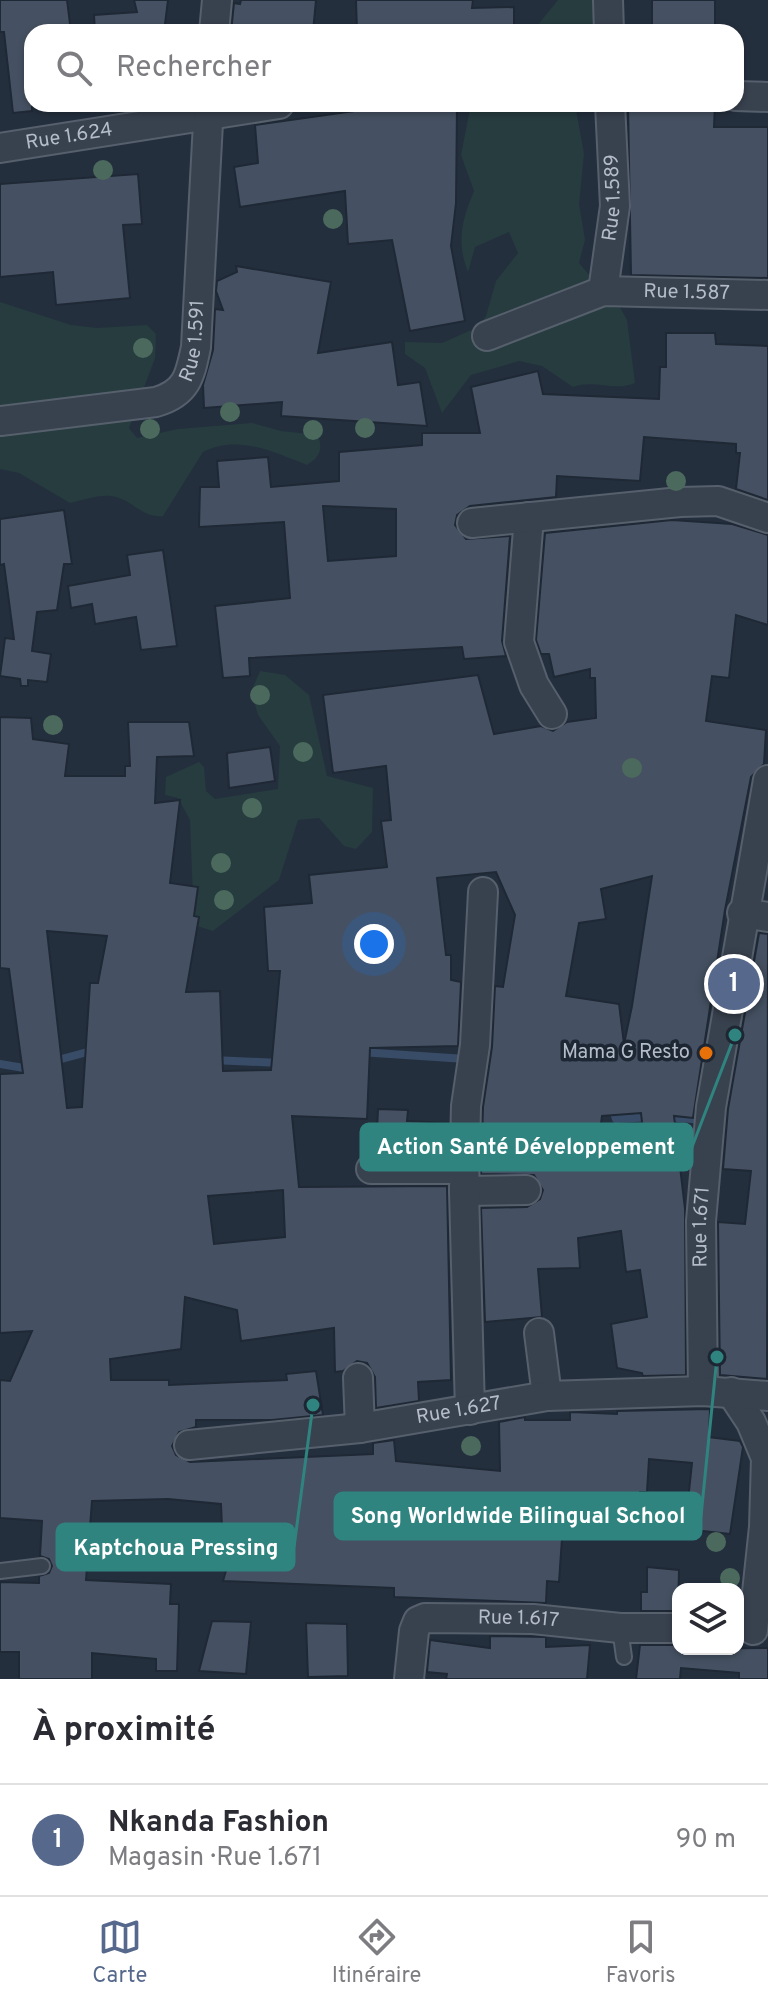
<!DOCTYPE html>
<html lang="fr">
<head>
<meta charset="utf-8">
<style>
  :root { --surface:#fff; --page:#f2f2f3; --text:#2b2b33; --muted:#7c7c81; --line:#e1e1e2; --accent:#56698c }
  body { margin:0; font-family:Overpass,sans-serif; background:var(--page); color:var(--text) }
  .controls { position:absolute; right:24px; bottom:24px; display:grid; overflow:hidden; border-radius:16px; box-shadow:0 2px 6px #0004 }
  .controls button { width:72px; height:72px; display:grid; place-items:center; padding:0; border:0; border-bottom:2px solid var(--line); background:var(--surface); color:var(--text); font:40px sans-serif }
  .you { position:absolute; left:374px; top:944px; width:28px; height:28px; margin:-20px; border:6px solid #fff; border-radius:50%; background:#1a73e8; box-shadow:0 0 0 12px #1a73e833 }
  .badge { display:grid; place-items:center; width:52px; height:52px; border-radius:50%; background:var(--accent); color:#fff; font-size:26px; font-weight:700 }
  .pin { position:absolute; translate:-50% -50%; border:4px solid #fff; box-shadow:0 2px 8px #0006 }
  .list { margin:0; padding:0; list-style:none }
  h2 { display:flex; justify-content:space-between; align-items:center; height:104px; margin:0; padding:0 32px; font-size:34px }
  h2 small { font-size:26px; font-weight:400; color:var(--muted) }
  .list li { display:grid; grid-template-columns:52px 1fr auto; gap:24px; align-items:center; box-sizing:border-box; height:112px; padding:0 32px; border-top:2px solid var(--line) }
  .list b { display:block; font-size:30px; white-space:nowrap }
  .list p { margin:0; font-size:26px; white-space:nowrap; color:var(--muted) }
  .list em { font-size:26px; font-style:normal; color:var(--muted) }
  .icon { flex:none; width:44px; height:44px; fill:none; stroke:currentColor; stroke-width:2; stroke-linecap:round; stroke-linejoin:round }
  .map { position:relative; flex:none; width:768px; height:1679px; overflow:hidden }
  .search { position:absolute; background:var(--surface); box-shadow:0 2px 6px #0004; left:24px; right:24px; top:24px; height:88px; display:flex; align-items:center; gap:20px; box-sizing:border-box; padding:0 28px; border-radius:24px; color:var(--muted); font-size:30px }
  .sheet { height:216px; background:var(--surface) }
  nav { display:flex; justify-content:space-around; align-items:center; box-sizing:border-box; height:112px; border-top:2px solid var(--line); background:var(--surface); font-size:22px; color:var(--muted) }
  nav a { display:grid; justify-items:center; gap:4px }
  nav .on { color:var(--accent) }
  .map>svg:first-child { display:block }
</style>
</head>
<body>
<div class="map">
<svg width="768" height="1679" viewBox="0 0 768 1679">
  <rect width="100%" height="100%" fill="#242f3e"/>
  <path fill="#263c3f" d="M558,0H615L593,32H532Z
    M471,104H575L584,154L579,204L585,240L579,263L603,291L615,298L627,320L635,383C615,392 594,379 573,387L542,366L519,361L471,375L442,413L425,368L405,354V342L442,343L478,327L486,316L496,281L518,253L509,232L475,247L468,272C456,242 462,219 474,191L461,155Z
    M0,302L71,325L97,328L147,325L156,334L155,358L129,428L137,438L178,429L252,423L281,431L318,435C323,450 320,457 307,465C273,452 238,434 203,452L163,516C143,518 134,502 116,497C102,493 84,500 70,503L19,473L0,469Z
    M260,671L285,675L309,695L327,776L373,788L372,832L356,849L344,846L319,818L298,820L279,880L213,931L194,925L190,820L178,798L165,795L166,777L199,762L204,767L206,791L215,799L278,789L280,746L258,715L251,692Z"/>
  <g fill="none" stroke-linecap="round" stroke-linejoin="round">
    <path stroke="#394c67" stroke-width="8" d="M360,1052L466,1059
      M213,1060L280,1063
      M54,1061L95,1050
      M0,1064L30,1069
      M612,1106L616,1119L652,1117
      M666,1117L704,1120"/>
  </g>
  <path fill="#455162" stroke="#1f2835" stroke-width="2" fill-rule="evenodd" d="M0,0H67L71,32H32V111L13,113L4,32H0Z
    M134,0H168L164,32H95L94,15L137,12Z
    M241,0H316L313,32H231L234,3L240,4Z
    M356,0H473L472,8L514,7V32H357Z
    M652,0H715V32H652Z
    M404,104L457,106L456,203L451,246L465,321L410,331L392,240L348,244L345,191L240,207L234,167L258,163L255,125Z
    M628,104H715L714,127H768V278L631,275Z
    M138,174L142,224L123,225L130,298L56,305L53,272L0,277V184Z
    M236,266L331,282L318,353L392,342L398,385L420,382L427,426L281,416L282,402L204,408L203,385L213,350L215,309L223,310L216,291L217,281L237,272Z
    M666,333H715L716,344L768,346V500L736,489L740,453H736V444L644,437L640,481L557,476L556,497L470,506L457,515L455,525L466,539L510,536L502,641L506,656L464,659L462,647L249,658L250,676L223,678L215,606L290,598L284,522L199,527L200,487H219L217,461L268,457L271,487L339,481V452L422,445V433H480L471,387L538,371L543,394L659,399L660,367H666ZM323,506L396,509V556L328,561Z
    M64,510L72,564H64L57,610L37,612L32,651L51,654L47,682L28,680V686H21L20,679L0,676L5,638L14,639L4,564L0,565V519Z
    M672,520L732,524L768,535V625L736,615L729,678L712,676L706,721L766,730L764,764L751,777L725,910L693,1118L674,1116L685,1209L686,1375L643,1376L642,1373L617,1368L611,1324L647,1317L640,1270L626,1272L621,1231L578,1238L580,1268L538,1269L542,1317L485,1322L481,1208L527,1207L540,1199L543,1190L534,1175L481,1174L483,1107L492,1047L495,986L503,987L515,915L496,872L437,878L446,955H451V980L461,982L458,1046L370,1048L367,1119L292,1116L299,1187L447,1186L451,1380L418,1382L419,1401L376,1408L375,1377L367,1363L357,1361L343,1371L335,1372L334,1328L241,1341L237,1310L185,1297L181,1349L110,1359L111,1380H169V1385L287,1380L286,1374L316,1371L323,1415L272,1420H196V1427L179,1432L172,1446L176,1455L190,1462L373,1454V1443L394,1440L396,1461L500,1471L499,1422L525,1417V1420H570V1412L617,1414V1411L710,1409L709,1437L740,1441L743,1447L730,1534L685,1529L692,1463L649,1459L647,1492H640V1525L563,1524L559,1582L547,1581L546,1603L394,1597V1588L223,1581L232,1550H223L221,1504L168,1499L92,1501L86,1580L171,1584L170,1604H179L177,1671H156V1659L92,1653V1679H19V1652H0V1582L39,1583V1576L49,1573L52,1566L49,1559L40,1556L42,1521L0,1518V1380L10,1381L32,1331L0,1333V1074L23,1073L9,969L0,968V717L31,718L33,739L69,744L65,776H125V766H130L128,722H189L194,756L157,757L155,803L180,800L170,883L198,887L194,916L199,917L186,992L220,991L223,1071L271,1070L280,971H268L264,907L312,903L309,875L387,867L381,821L391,820L386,766L333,773L323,695L478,675L494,734L541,726L553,731L567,722L596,718L595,678H590V669L554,677L549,654H541L536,640L545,533ZM652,876L632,1006L624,1044L619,1004L566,996L579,923L606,919L601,889ZM47,931L107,936L98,983H90L82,1107L67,1108ZM641,1113L647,1167L595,1170L602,1116ZM283,1190L285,1237L214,1244L208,1196Z
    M163,550L177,646L141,650L136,617L95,624L92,604L71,608L68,586L130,575L127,555Z
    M270,747L275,781L229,788L227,753Z
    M759,933L768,934L767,1379L720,1375L718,1222L745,1224L751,1171L723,1169L728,1109Z
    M378,1109L408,1110L407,1121L449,1123L448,1152H376Z
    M647,1567L679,1570L678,1611H641V1592H647Z
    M212,1621L251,1622L246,1674L199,1671Z
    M306,1623L347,1624L348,1676L308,1677Z
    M490,1636L546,1637V1647L590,1645L587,1679H446L447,1674L427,1672L430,1640L490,1648Z
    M640,1645H678V1649L768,1648V1679H739V1673L681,1668L680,1679H636Z"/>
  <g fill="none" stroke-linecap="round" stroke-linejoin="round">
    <defs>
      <path id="lane" d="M0,1571L42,1566
        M620,1628L624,1657"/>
      <g id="street">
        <path d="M608,0L609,32"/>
        <path d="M214,32L217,0"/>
        <path d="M736,96L768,97"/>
        <path id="s1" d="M0,148L279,104"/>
        <path id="s2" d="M603,291L615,206L610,104"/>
        <path id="s3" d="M487,336L603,291L768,295"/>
        <path id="s4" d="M0,421L156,402C187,393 190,376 196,347L209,104"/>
        <path d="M529,517L519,642L534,685L552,714"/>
        <path d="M472,523L680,502L718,501L768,518"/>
        <path d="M483,892L475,1045L466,1106L464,1191L526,1190"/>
        <path d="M742,913L768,917"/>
        <path d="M371,1169H463"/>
        <path d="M464,1191L470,1410"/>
        <path d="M539,1333L547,1396"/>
        <path d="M358,1378L360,1428"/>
        <path id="s5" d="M703,1391L701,1221L711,1107L768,780"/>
        <path d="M731,1392L751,1422L766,1458L764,1527L753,1630"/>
        <path id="s6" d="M189,1445L360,1428L547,1396L703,1391L768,1396"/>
        <path id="s7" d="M409,1679L414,1631L418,1621L425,1618L533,1619L620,1628H678"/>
      </g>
    </defs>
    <use href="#lane" stroke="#565f6c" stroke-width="18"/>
    <use href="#street" stroke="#565f6c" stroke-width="32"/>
    <use href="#lane" stroke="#38414e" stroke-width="14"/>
    <use href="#street" stroke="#38414e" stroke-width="28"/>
  </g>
  <g fill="#4b6a5d">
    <circle cx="103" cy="170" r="10"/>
    <circle cx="333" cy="219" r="10"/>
    <circle cx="143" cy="348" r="10"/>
    <circle cx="230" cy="412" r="10"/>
    <circle cx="365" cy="428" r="10"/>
    <circle cx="150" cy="429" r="10"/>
    <circle cx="313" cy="430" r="10"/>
    <circle cx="676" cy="481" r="10"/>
    <circle cx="260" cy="695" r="10"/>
    <circle cx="53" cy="725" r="10"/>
    <circle cx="303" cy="752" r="10"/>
    <circle cx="632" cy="768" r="10"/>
    <circle cx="252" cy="808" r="10"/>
    <circle cx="221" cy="863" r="10"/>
    <circle cx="224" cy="900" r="10"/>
    <circle cx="471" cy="1446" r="10"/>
    <circle cx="716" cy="1542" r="10"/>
    <circle cx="730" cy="1578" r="10"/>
  </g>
  <circle fill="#e8710a" stroke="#1d2633" stroke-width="3" cx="706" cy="1053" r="8"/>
  <g text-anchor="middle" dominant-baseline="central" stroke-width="7" stroke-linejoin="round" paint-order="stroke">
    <g font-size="20" fill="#b4bcc9" stroke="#1d2633">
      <text stroke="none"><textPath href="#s1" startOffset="70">Rue 1.624</textPath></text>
      <text stroke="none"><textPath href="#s2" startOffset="94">Rue 1.589</textPath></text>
      <text stroke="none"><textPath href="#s3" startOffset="208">Rue 1.587</textPath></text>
      <text stroke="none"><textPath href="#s4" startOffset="236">Rue 1.591</textPath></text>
      <text stroke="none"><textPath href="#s5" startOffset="164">Rue 1.671</textPath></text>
      <text stroke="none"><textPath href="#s6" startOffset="272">Rue 1.627</textPath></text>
      <text stroke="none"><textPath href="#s7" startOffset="160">Rue 1.617</textPath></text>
    </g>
    <g font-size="20" fill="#b4bcc9" stroke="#1d2633" text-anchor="end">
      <text x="690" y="1053">Mama G Resto</text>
    </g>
  </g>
  <path fill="none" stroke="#308480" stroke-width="3" d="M735 1035L692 1147M717 1357L701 1516M313 1405L294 1547"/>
  <g fill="#308480" stroke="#1d2633" stroke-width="3">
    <circle cx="735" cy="1035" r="8"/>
    <circle cx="717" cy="1357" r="8"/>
    <circle cx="313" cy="1405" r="8"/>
  </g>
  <g fill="#308480" stroke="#308480" stroke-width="3">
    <rect x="361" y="1124" width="331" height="46" rx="8"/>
    <rect x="335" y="1493" width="366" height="46" rx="8"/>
    <rect x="57" y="1524" width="237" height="46" rx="8"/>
  </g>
  <g font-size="22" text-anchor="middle" font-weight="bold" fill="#fff">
    <text x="526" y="1154">Action Santé Développement</text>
    <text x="518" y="1523">Song Worldwide Bilingual School</text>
    <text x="176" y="1555">Kaptchoua Pressing</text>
  </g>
</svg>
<div class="controls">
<button><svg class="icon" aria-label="layers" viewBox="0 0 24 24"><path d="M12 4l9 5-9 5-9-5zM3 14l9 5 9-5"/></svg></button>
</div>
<div class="you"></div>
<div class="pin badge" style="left:734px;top:984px">1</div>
<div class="search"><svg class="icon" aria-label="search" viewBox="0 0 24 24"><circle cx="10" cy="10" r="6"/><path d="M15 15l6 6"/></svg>Rechercher</div>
</div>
<section class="sheet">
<h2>À proximité<small></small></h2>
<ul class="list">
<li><span class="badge">1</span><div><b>Nkanda Fashion</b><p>Magasin · Rue 1.671</p></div><em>90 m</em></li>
</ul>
</section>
<nav>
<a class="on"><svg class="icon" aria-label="map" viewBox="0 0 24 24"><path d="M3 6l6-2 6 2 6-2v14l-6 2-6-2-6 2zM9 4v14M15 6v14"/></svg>Carte</a>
<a><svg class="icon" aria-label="directions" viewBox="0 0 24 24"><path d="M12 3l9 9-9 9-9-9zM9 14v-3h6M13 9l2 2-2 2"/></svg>Itinéraire</a>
<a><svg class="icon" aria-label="saved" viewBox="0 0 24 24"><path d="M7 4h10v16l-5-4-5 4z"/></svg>Favoris</a>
</nav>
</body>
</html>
